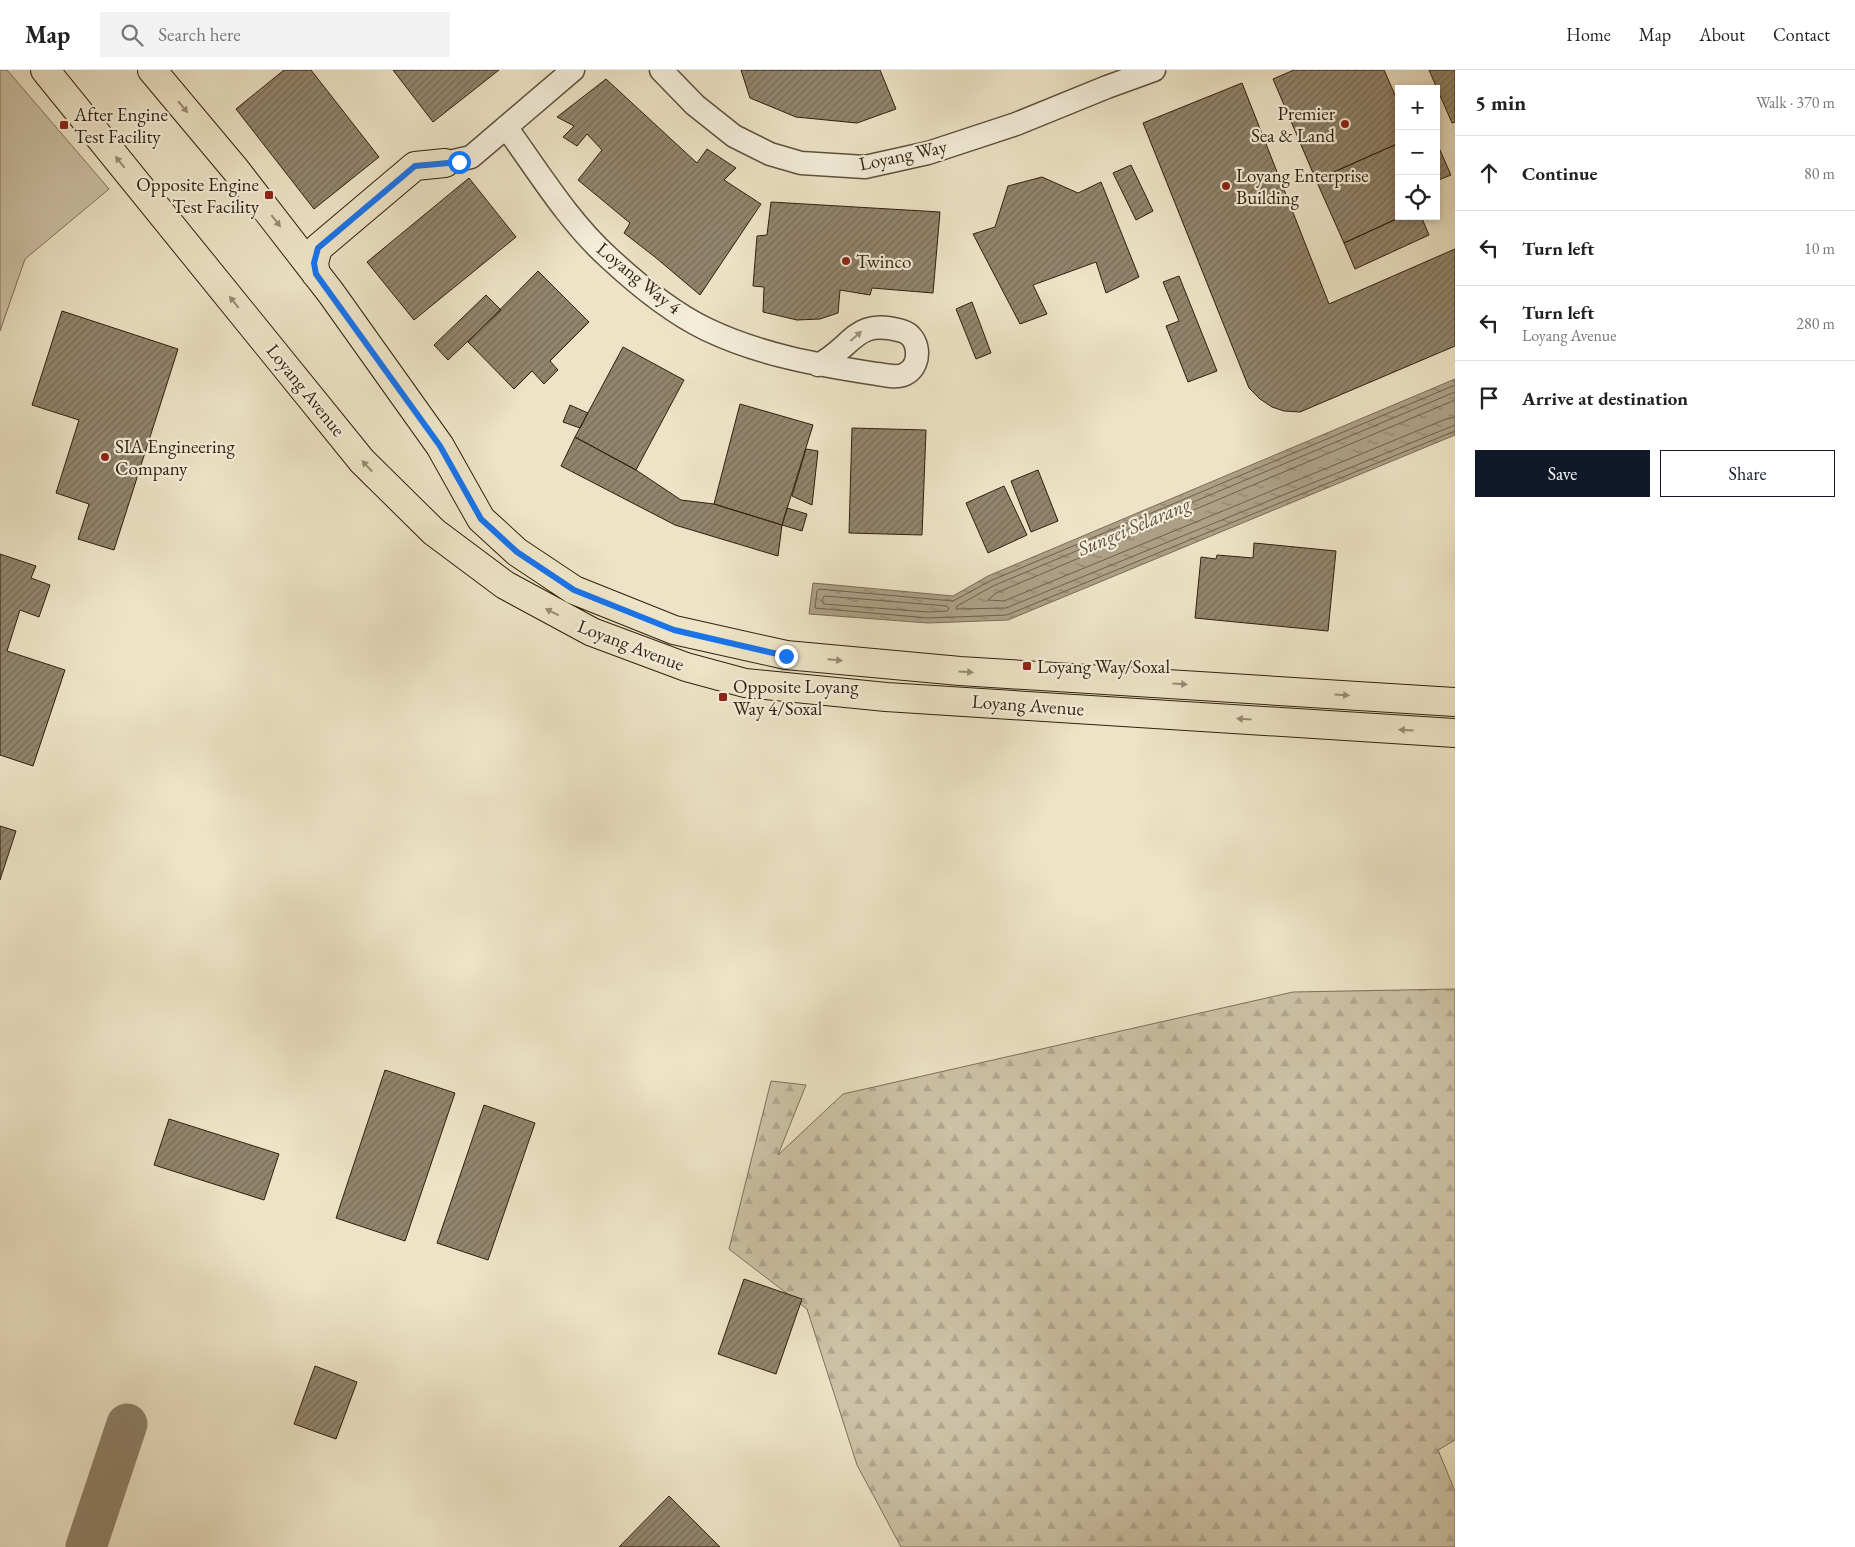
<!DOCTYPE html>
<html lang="en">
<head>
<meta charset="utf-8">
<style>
  :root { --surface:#fff; --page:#f2f2f2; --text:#222; --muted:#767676; --line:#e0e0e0; --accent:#111827 }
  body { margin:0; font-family:"EB Garamond",serif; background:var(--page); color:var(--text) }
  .controls { position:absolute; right:15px; top:15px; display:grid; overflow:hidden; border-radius:0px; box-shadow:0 2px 8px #0003 }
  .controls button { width:45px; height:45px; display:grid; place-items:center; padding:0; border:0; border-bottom:1px solid var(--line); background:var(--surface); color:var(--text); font:25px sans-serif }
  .stop { position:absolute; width:15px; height:15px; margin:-11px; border:4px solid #1a73e8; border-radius:50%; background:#fff }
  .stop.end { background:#1a73e8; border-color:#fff; box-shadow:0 1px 5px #0008 }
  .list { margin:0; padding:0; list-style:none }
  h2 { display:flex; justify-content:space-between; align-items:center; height:65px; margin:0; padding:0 20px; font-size:21px }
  h2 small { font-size:16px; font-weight:400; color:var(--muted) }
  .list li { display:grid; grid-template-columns:32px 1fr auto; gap:15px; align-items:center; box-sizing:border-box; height:75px; padding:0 20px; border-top:1px solid var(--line) }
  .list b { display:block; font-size:19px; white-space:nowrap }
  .list p { margin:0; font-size:16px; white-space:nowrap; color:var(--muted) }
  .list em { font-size:16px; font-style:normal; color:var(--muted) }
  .actions { display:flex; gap:10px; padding:15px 20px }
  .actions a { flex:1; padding:11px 0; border:1px solid var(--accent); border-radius:0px; text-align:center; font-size:18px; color:var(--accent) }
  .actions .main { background:var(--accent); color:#fff }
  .icon { flex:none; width:28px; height:28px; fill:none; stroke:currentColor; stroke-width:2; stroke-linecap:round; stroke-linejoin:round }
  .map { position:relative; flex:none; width:1455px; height:1477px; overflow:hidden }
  header { display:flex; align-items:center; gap:30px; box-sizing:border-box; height:70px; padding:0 25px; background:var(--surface); border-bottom:1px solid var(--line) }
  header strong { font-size:24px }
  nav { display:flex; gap:28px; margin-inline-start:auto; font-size:18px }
  .search { width:350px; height:45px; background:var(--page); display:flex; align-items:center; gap:12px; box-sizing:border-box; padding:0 18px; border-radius:0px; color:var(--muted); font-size:19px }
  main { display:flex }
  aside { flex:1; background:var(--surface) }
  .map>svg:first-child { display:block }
</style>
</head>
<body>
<header>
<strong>Map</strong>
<div class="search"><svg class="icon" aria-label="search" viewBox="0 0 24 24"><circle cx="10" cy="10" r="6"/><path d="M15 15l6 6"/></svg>Search here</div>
<nav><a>Home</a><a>Map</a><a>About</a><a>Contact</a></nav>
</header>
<main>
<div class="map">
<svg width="1455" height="1477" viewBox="0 0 1455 1477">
  <defs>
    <pattern id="forest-firs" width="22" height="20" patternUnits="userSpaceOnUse" patternTransform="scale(1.25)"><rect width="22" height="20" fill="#cdc2a7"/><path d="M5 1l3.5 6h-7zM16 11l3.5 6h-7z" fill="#b0a68f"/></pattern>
    <pattern id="water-ripples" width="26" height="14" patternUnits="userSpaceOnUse" patternTransform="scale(1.25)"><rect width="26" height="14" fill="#ada087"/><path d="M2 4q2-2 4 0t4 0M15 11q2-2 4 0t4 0" fill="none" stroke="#8d826d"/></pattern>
    <pattern id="building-hatch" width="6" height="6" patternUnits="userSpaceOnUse" patternTransform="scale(1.25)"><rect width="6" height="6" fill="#92856d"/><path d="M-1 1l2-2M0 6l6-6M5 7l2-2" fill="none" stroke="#786c58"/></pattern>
  </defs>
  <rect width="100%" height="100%" fill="#ede3c6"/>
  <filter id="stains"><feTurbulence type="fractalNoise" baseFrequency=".004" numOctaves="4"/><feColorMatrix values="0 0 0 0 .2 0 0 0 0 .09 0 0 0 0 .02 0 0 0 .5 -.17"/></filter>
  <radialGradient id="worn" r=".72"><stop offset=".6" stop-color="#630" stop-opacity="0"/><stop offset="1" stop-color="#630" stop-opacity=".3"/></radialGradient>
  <path fill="#cdc2a7" stroke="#7e705a" d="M0,0H7L109,119L25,189L0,261Z"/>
  <path fill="url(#forest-firs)" stroke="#7e705a" d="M1455,919V1370L1438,1380L1455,1421V1477H901L857,1395L807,1239L729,1179L771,1011L806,1015L778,1085L843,1024L1293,922Z"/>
  <path fill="url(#water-ripples)" stroke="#7b6c56" d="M1455,309V365L1008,550L928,553L809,544L813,513L953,526L988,506Z"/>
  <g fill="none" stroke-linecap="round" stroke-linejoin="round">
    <path stroke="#6e604a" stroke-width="1" d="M1455,315L990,511L953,531L819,519L817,521L815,538L928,548L1007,545L1455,361
      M1455,322L993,516L957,536L956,539L1006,538L1455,355
      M1455,330L996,523L988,530L1004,531L1446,349L1455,347
      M825,526L947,536L949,539L947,541L928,542L824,534L822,531Z"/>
    <path stroke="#8e816a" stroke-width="41" d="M86,1477L127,1354"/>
  </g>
  <path fill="url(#building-hatch)" stroke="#301f0d" d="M284,0H311L379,87L314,139L236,39Z
    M393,0H499L433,52Z
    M741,0H880L896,39L857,53L796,47L750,28Z
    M1294,0H1384L1399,34V73L1316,110L1273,9Z
    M1429,0H1455V52L1452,53Z
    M606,9L697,93L707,79L736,98L724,110L761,134L700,225L655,187L624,163L630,153L578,110L602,80L587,64L577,76L563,67L574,56L557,47Z
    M1242,13L1329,234L1455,179V276L1300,342L1284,341L1272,337L1260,329L1249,318L1143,53Z
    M1436,71L1451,105L1436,111Z
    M1399,73V146H1403L1344,173L1316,110Z
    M1131,95L1153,141L1136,150L1113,103Z
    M1042,107L1078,123L1101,112L1139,207L1106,223L1096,192L1033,215L1047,244L1020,254L973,164L995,157L1008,116Z
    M469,108L516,167L414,250L367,192Z
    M771,132L940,142L933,223L872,218L870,225L840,220L838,243L820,249L797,250L763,242L764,217L753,216L757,166L767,165Z
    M1403,146H1421L1429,165L1355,199L1344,173Z
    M538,201L589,252L550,291L558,300L544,314L532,301L514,319L468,272Z
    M1179,206L1217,301L1188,312L1166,256L1179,251L1163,212Z
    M486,225L501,240L448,290L434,275Z
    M972,232L991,283L976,289L956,239Z
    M62,241L178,279L114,480L78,469L89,434L56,423L79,350L32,335Z
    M623,277L684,310L636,400L575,367Z
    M740,334L813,355L782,455L714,434Z
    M570,335L588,343L580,358L563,352Z
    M852,358L926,360L922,465L849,463Z
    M575,367L636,400L681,430L714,434L782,455L778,486L675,455L561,396Z
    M806,379L818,381L812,435L792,426Z
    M1038,400L1058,451L1031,462L1011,411Z
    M1004,416L1027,465L988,483L966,433Z
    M787,438L807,444L802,461L782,455Z
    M1254,473L1336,481L1328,561L1195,548L1201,487L1216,489L1217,485L1253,488Z
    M0,484L36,496L31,508L50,515L39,547L20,540L7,581L65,600L33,696L0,685Z
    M0,756L16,761L0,810Z
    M385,1000L455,1023L405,1171L336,1148Z
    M484,1035L535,1053L488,1190L437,1173Z
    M169,1049L279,1084L264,1130L154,1095Z
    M744,1209L802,1229L776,1304L718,1284Z
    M315,1296L357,1312L336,1369L294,1354Z
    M669,1426L720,1477H619Z"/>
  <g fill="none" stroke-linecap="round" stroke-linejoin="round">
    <defs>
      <path id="minor" d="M661,0L695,35L734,66L770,84L801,93L865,97L928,83L1016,54L1107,17L1154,0
        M506,57C538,101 568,151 609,188C637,214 671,242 706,259C760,285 818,295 877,304C886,305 899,309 907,303C922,294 920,266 902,261C854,247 854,277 818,295
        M445,93L471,87L573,0"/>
      <path id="major" d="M45,0L362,391L434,462L505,515L592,562L686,597L745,613L886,627L1455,663
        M152,0L235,99L331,223L440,376L481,449L517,482L574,520L674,560L786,585L960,601L1455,632
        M316,204L314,193L318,178L415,96L445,93"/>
    </defs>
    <use href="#minor" stroke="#5f503b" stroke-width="25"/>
    <use href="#major" stroke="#301f0d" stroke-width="30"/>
    <use href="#minor" stroke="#f3edda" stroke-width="22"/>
    <use href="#major" stroke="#ede3c6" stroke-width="28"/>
  </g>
  <defs><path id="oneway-solid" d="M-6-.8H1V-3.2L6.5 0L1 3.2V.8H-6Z" transform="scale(1.25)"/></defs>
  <g fill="#988b73">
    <use href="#oneway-solid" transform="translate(183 37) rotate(50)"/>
    <use href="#oneway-solid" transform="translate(120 92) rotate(-129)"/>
    <use href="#oneway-solid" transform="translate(276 151) rotate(52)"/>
    <use href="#oneway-solid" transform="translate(234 232) rotate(-129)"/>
    <use href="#oneway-solid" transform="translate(367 396) rotate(-133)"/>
    <use href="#oneway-solid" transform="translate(552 542) rotate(-153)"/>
    <use href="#oneway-solid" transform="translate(835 590) rotate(5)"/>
    <use href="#oneway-solid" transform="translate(966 602) rotate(4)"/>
    <use href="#oneway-solid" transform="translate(1180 614) rotate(3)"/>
    <use href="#oneway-solid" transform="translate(1342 625) rotate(4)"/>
    <use href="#oneway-solid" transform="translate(1244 649) rotate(-176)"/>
    <use href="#oneway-solid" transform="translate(1406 660) rotate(-176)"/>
  </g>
  <use fill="#9b907e" href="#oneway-solid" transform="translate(856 266) rotate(-41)"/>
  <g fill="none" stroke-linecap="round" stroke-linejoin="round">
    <path stroke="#1a73e8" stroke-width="6" d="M459,92L415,96L318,178L314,193L316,204L440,376L481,449L517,482L574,520L674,560L786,586"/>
  </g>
  <g fill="#8f2418" stroke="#f3edda" stroke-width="2">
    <circle cx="1345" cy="54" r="5"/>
    <rect x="59" y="50" width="10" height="10" rx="2.5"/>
    <circle cx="1226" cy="116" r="5"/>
    <rect x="264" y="120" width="10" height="10" rx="2.5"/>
    <circle cx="846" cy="191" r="5"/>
    <circle cx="105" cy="387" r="5"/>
    <rect x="1022" y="591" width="10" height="10" rx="2.5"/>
    <rect x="718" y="622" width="10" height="10" rx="2.5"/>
  </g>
  <g text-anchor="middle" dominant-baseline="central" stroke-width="4.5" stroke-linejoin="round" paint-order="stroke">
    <g font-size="19" fill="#301f0d" stroke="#f3edda" text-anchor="start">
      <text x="1335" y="43" text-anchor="end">Premier<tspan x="1335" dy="22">Sea &amp; Land</tspan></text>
      <text x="74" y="44">After Engine<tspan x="74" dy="22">Test Facility</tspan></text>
      <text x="1236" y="105">Loyang Enterprise<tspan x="1236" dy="22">Building</tspan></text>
      <text x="259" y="114" text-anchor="end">Opposite Engine<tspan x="259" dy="22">Test Facility</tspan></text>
      <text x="856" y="191">Twinco</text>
      <text x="115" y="376">SIA Engineering<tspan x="115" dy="22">Company</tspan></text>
      <text x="1037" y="596">Loyang Way/Soxal</text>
      <text x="733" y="616">Opposite Loyang<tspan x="733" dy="22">Way 4/Soxal</tspan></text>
    </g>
    <g font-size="19" fill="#301f0d" stroke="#f3edda">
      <text transform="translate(903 85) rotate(-12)">Loyang Way</text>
      <text transform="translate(639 208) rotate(39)">Loyang Way 4</text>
      <text transform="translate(306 320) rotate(51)">Loyang Avenue</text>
      <text transform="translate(631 575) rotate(21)">Loyang Avenue</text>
      <text transform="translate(1028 635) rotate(4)">Loyang Avenue</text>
    </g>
    <g font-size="20" font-style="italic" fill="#5c4c38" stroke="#f3edda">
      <text transform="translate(1134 456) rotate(-23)">Sungei Selarang</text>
    </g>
  </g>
  <rect width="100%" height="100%" filter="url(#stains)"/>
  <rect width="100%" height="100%" fill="url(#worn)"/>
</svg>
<div class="controls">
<button>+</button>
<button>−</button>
<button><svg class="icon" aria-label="locate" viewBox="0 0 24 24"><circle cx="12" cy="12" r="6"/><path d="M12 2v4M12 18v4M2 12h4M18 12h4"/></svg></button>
</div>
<div class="stop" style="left:459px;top:92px"></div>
<div class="stop end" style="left:786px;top:586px"></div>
</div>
<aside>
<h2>5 min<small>Walk · 370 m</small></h2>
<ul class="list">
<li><svg class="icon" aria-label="ahead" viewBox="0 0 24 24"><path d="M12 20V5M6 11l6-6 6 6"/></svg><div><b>Continue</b></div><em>80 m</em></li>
<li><svg class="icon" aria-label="left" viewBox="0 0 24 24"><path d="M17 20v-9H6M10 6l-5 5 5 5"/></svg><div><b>Turn left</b></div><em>10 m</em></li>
<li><svg class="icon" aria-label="left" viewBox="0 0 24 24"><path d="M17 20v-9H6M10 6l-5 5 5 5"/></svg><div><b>Turn left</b><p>Loyang Avenue</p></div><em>280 m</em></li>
<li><svg class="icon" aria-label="arrive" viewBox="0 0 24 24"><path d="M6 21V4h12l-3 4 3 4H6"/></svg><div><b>Arrive at destination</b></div></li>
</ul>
<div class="actions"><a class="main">Save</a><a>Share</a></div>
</aside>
</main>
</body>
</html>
